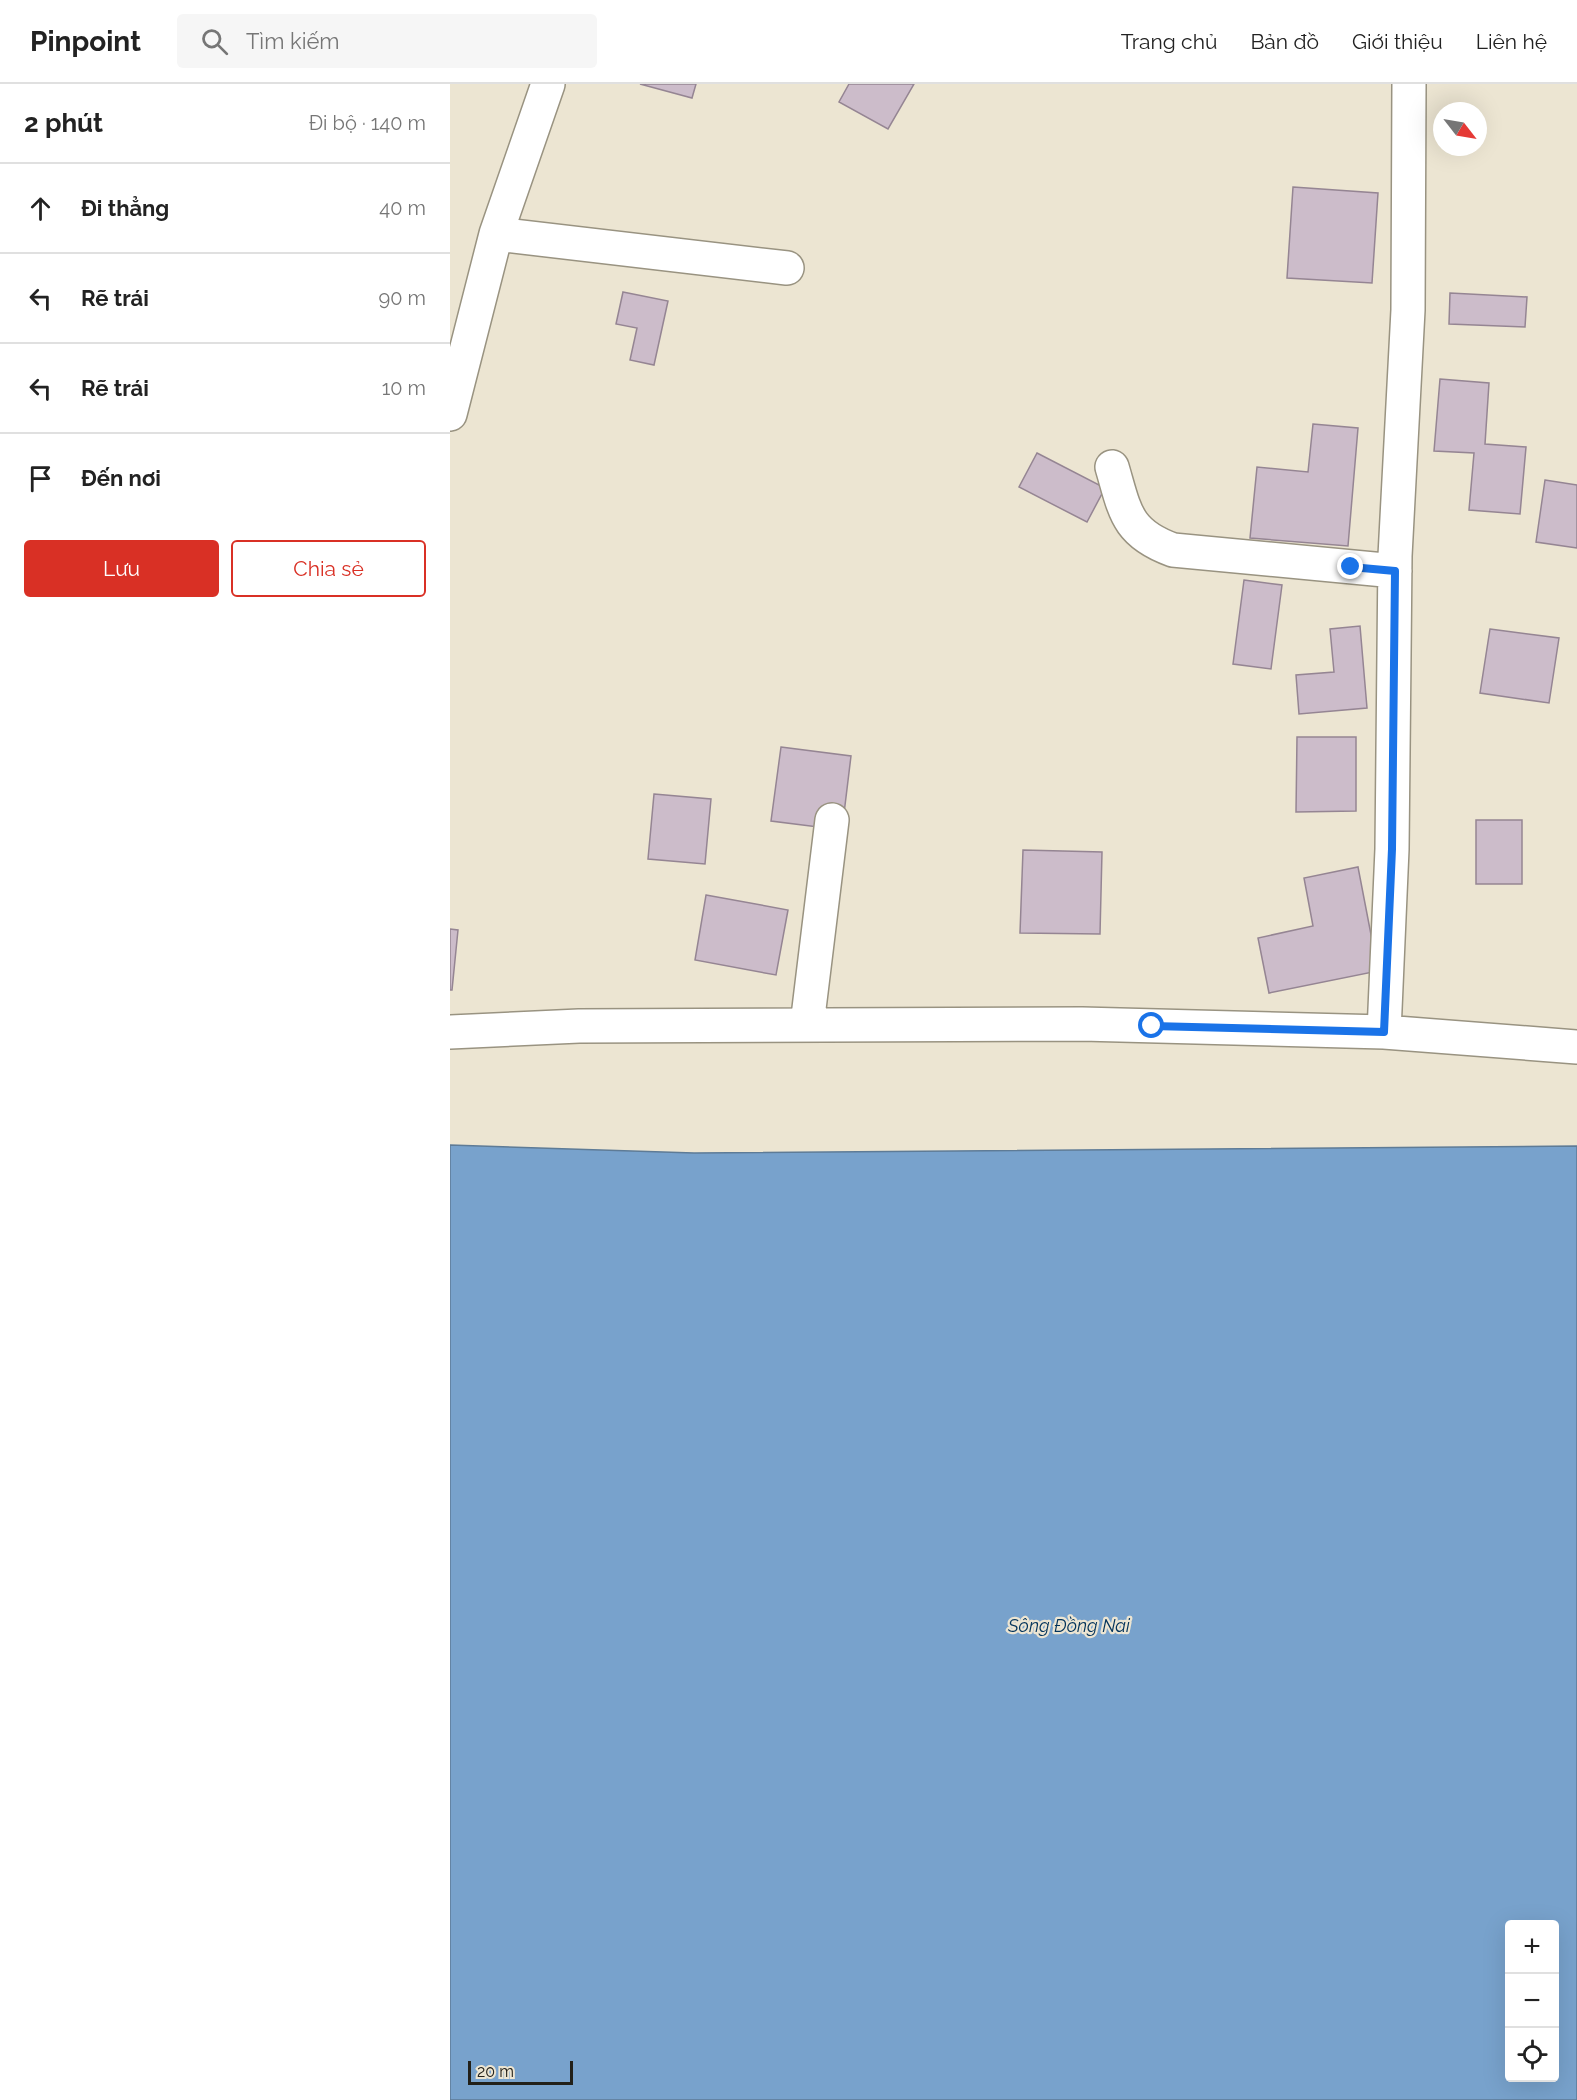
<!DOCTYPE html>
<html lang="vi">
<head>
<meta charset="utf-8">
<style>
  :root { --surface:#fff; --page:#f6f6f6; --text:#222; --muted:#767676; --line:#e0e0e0; --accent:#d93025 }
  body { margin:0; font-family:Raleway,sans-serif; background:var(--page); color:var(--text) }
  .controls { position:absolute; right:18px; bottom:18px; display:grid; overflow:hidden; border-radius:6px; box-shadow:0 6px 24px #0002 }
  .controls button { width:54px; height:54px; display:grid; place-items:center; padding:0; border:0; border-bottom:2px solid var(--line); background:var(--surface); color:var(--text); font:30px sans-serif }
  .compass { position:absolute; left:983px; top:18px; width:54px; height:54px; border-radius:50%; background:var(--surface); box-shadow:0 6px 24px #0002; rotate:121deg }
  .scale { position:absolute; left:18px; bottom:15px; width:105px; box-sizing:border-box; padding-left:6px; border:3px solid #222019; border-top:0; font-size:16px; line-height:21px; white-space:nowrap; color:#222019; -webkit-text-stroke:4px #ece5d2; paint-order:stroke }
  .stop { position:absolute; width:18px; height:18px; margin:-14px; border:4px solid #1a73e8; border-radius:50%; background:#fff }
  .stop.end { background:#1a73e8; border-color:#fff; box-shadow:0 2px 6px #0008 }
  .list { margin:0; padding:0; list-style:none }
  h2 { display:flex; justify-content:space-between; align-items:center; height:78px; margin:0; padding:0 24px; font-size:26px }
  h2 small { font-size:20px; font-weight:400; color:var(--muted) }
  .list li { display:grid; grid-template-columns:39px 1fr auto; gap:18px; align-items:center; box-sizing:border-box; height:90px; padding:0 24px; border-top:2px solid var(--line) }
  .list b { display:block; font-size:22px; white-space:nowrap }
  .list em { font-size:20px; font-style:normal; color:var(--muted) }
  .actions { display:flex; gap:12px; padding:18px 24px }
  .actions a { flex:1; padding:14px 0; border:2px solid var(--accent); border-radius:6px; text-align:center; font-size:21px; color:var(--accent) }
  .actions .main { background:var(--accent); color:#fff }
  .icon { flex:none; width:33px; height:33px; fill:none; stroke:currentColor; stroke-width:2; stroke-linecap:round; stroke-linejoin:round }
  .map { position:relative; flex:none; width:1127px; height:2016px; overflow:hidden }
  header { display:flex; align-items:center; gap:36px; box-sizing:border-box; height:84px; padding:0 30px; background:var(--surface); border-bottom:2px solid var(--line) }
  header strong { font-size:28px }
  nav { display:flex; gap:33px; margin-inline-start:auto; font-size:21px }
  .search { width:420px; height:54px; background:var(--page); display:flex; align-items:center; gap:15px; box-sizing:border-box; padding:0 21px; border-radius:6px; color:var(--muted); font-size:22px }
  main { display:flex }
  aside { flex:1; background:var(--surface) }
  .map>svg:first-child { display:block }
</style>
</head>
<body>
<header>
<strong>Pinpoint</strong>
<div class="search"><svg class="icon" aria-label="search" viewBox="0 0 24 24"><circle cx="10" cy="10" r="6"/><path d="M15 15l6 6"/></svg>Tìm kiếm</div>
<nav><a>Trang chủ</a><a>Bản đồ</a><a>Giới thiệu</a><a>Liên hệ</a></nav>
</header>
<main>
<aside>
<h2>2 phút<small>Đi bộ · 140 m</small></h2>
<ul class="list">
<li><svg class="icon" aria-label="ahead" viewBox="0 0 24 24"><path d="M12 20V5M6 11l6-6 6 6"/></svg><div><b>Đi thẳng</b></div><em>40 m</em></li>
<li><svg class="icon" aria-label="left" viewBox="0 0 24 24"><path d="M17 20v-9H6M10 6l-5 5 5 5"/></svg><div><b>Rẽ trái</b></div><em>90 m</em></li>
<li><svg class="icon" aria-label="left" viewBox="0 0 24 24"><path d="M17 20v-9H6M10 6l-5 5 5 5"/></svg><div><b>Rẽ trái</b></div><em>10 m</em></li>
<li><svg class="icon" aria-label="arrive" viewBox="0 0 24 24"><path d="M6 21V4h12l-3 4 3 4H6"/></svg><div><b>Đến nơi</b></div></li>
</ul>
<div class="actions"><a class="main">Lưu</a><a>Chia sẻ</a></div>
</aside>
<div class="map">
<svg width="1127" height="2016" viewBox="0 0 1127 2016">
  <rect width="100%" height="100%" fill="#ece5d2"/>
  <path fill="#78a2cc" stroke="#5e7b96" stroke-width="1.5" fill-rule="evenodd" d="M0,1061L244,1069L1127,1062V2016H0ZM1060,1840H1104V1994H1060Z"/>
  <path fill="#ccbcca" stroke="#958593" stroke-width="1.5" d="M190,0H246L242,14Z
    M399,0H464L438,45L389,18Z
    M843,103L928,109L922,199L837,194Z
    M173,208L218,217L204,281L180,276L187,244L166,240Z
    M1000,209L1077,213L1075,243L999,240Z
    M990,295L1039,299L1035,360L1076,363L1070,430L1019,426L1024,369L984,367Z
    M863,340L908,344L898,462L800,454L807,383L858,388Z
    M587,369L655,404L637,438L569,403Z
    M1095,396L1127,401V464L1086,458Z
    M794,496L832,501L821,585L783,580Z
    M910,542L917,624L849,630L846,591L884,588L880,545Z
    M1040,545L1109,554L1099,619L1030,609Z
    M847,653H906V727L846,728Z
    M331,663L401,672L392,746L321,737Z
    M204,710L261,715L255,780L198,775Z
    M1026,736H1072V800H1026Z
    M573,766L652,768L650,850L570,849Z
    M908,783L928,887L819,909L808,854L863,842L854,794Z
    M256,811L338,826L326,891L245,876Z
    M0,845L8,846L2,906H0Z"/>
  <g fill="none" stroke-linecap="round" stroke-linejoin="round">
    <defs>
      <path id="street" d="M46,150L337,184
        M0,330L46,150L98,0
        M662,383C675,427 676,449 723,466L945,487
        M357,941L382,736
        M0,948L129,942L632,940L934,948L1127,963
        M934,948L942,765L945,472L958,226L959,0"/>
    </defs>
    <use href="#street" stroke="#999381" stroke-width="36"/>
    <use href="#street" stroke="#fff" stroke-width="33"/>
  </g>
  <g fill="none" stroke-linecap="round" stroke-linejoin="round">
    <path stroke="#1a73e8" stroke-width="8" d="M702,942L934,948L942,765L945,487L901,483"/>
  </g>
  <g text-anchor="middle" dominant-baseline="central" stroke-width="4.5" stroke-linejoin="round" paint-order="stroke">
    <g font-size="18" font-style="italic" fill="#02335b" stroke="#ece5d2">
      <text x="619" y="1541">Sông Đồng Nai</text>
    </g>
  </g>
</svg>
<div class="controls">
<button>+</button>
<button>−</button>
<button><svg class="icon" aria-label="locate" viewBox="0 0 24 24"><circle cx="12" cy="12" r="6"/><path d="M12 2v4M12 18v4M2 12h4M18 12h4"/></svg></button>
</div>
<svg class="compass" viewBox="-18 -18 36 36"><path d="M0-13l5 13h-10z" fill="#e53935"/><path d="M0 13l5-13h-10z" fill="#767676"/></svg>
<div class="scale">20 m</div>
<div class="stop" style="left:702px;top:942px"></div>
<div class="stop end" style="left:901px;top:483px"></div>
</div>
</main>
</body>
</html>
